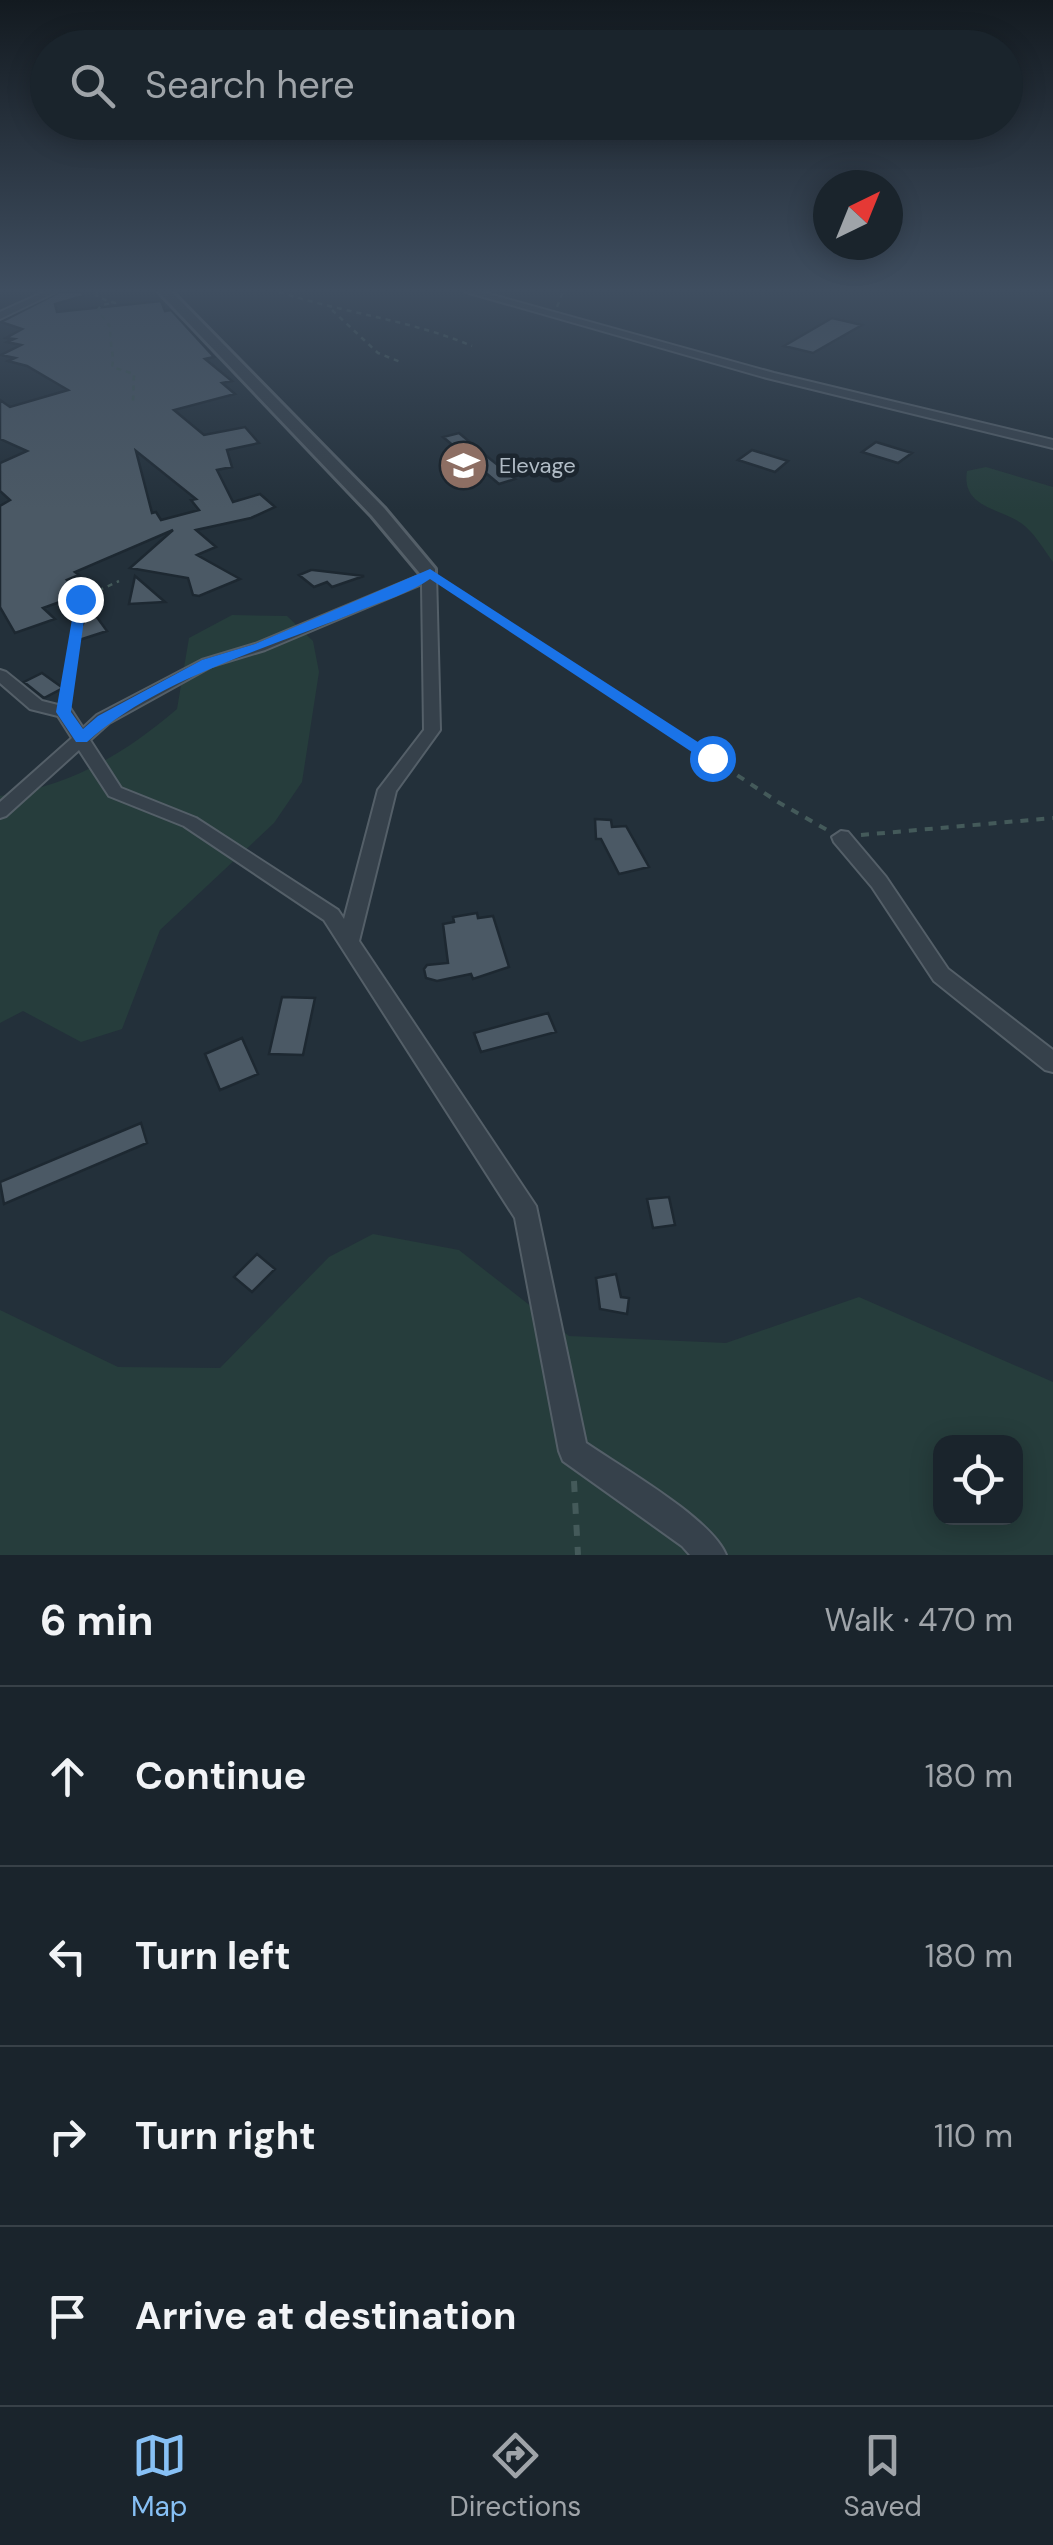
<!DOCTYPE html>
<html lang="en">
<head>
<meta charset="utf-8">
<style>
  :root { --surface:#1a242c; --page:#232c34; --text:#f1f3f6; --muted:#9fa4a9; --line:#384148; --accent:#87c0f5 }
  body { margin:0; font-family:"DM Sans",sans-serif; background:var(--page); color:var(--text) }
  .controls { position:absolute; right:30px; bottom:30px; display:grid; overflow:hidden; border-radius:20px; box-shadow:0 5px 25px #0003 }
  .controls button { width:90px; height:90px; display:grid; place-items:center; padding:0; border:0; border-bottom:2px solid var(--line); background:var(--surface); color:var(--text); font:50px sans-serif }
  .compass { position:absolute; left:813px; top:170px; width:90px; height:90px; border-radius:50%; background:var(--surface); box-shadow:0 5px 25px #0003; rotate:43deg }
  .stop { position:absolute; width:30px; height:30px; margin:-22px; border:8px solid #1a73e8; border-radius:50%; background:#fff }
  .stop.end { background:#1a73e8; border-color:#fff; box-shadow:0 2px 10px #0008 }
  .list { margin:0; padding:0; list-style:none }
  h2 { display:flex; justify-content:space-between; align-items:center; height:130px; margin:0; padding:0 40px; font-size:42px }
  h2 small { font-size:32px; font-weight:400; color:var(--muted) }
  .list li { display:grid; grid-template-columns:65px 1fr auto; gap:30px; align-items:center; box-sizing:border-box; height:180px; padding:0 40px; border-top:2px solid var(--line) }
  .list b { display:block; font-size:38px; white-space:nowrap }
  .list em { font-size:32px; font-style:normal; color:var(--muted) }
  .icon { flex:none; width:55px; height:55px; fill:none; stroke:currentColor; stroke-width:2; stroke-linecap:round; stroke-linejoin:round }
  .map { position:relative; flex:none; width:1053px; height:1555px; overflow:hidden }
  .search { position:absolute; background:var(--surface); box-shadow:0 5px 25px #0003; left:30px; right:30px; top:30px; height:110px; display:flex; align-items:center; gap:25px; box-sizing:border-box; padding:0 35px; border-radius:55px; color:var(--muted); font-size:38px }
  .sheet { height:850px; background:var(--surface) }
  nav { display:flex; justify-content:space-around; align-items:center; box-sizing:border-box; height:140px; border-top:2px solid var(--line); background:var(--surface); font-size:28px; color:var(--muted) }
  nav a { display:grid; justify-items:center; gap:5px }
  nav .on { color:var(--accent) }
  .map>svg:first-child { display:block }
</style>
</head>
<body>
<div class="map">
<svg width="1053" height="1555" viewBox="0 0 1053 1555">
  <rect width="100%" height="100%" fill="#23303a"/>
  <path fill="#263d3c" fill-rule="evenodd" d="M986,467L1053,487V562C1043,549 1035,533 1021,523C999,508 961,507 967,471Z
    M232,615L287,616L313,641L319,672L302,782L274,823L160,930L122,1029L81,1042L23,1011L0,1023V796C71,786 124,754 177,709L189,638Z
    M373,1234L459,1250L569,1336L726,1343L859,1297L1053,1382V1555H0V1310L118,1367L220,1368L329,1257ZM940,1442H1016V1518H940Z"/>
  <path fill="#4b5965" stroke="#1d2831" stroke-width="2.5" fill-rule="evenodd" d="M60,292H82L83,296L55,304L57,312L161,301L165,311L171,310L214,357L205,359L232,381L222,383L235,394L174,410L204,435L245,427L259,443L227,450L232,467L217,470L233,502L260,494L275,507L251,518L196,530L216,547L197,555L240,579L199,596L193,595L188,578L130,568L173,530L75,572L79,575L67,580L82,594L43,608L55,619L15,633L0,607V506L10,500L0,491V463L27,451L0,439V400L10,407L68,390L27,366L8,361L15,358L1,355L21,345L7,342L14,339L6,338L22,329L1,322ZM136,451L196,499L191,500L199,510L161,520L156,512L152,513Z
    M832,318L862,325L813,353L784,346Z
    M459,433L489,458L515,479L499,484L443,437Z
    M876,442L912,453L898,463L862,452Z
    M752,450L788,461L775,472L738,460Z
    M311,570H313L364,576L332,587L327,582L314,587L299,575Z
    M135,576L165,602L129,604Z
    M91,609L107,631L73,642Z
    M42,673L63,688L44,698L24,682Z
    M595,819L611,820L612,827L626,826L649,867L619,874L601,839H596Z
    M477,913L478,918L493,916L509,967L473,979L471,974L437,981L426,978L424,969L427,965L448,963L443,924L454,922L453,917Z
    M282,997L315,998L303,1055L269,1054Z
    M548,1013L556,1032L481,1052L474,1033Z
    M242,1038L258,1074L220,1090L205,1054Z
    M141,1123L147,1143L4,1204L0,1182Z
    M669,1197L675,1225L653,1228L647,1199Z
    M257,1254L275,1269L252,1292L234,1277Z
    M616,1274L621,1297L629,1298L627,1314L600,1309L596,1278Z"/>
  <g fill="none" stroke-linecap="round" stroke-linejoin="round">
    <defs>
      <path id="minor" d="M44,292H56L0,319V312Z
        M466,292H482L774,373L1053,440V448L767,378Z
        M429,569L436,573L440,730L396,791L359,941L536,1206L586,1443C621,1467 712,1519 726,1555H690L682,1546L563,1461L559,1451L515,1218L324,920L184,826L109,796L79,750L6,816L0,818V802L72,738L58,716L30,709L0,683V670L6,672L42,701L70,708L83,728L97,715L202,660L255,644L418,576ZM422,584L424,730L378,790L344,919L338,910L196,818L121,788L90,740L109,723L212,666L265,650Z
        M841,831L848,832L886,877L948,969L1053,1050V1072L1045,1070L934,981L872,887L834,842L832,837Z"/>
      <path id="tertiary" d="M159,292H172L384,508L435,569V577H423L372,516Z"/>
    </defs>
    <use href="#minor" stroke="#545f68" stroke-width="4"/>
    <use href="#tertiary" stroke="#545f68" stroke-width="6"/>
    <path stroke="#445a5a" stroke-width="2.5" stroke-dasharray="5 5" stroke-linecap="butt" d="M97,292V297L115,303L101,305L98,310L111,328C108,341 115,353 112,367L134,374L133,403
      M279,292C343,313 411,320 472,346
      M557,307L563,292
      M332,310L378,353L403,363
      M446,584L514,629
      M76,629L81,599L119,581"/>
    <path stroke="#445a5a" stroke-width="4" stroke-dasharray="8 8" stroke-linecap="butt" d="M510,626L778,802L829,831
      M65,701L77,626
      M861,835L1053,818"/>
    <path stroke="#445a5a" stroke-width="6" stroke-dasharray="11 11" stroke-linecap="butt" d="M574,1481L578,1555"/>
    <use href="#minor" fill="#36414b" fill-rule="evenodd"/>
    <use href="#tertiary" fill="#36414b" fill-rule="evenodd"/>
  </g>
  <linearGradient id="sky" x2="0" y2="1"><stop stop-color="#131a20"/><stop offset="0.57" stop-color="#3f4e60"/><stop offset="1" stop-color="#3f4e60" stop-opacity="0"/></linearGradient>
  <rect width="1053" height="510" fill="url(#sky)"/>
  <path fill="#1a73e8" d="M430,569L718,755V762H707L430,579C410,593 383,601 361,610C271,648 159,677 87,742H76L56,712L76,596L87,599L71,712L83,729L98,716L202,660L255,644Z"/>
  <defs>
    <symbol id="school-disc" viewBox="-11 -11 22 22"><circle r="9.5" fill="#8d6e63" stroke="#1c262f"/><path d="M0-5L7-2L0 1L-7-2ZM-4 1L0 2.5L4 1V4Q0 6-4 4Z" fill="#fff"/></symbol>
  </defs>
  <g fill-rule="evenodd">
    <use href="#school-disc" x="436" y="438" width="55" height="55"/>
  </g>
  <g text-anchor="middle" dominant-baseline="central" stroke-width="9" stroke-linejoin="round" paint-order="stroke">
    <g font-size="22" fill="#b1bcc6" stroke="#1c262f" text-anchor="start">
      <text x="499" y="465">Elevage</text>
    </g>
  </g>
</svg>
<div class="controls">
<button><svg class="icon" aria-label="locate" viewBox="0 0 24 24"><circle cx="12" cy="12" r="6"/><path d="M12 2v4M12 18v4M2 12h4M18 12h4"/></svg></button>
</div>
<svg class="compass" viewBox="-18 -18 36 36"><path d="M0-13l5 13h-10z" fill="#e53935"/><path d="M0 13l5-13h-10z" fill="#9fa4a9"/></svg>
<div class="stop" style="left:712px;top:758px"></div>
<div class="stop end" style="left:80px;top:599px"></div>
<div class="search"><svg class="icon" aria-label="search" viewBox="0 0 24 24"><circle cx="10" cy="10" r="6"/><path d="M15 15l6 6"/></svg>Search here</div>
</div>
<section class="sheet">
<h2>6 min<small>Walk · 470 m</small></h2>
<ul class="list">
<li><svg class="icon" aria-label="ahead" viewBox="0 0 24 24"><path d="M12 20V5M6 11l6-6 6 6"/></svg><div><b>Continue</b></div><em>180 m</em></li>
<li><svg class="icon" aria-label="left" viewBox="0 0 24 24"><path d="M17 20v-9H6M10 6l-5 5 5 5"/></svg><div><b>Turn left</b></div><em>180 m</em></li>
<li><svg class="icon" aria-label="right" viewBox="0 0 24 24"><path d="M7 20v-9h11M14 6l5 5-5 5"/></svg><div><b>Turn right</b></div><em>110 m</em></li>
<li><svg class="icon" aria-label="arrive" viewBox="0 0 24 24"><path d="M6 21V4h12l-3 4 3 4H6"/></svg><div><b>Arrive at destination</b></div></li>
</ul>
</section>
<nav>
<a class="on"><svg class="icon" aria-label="map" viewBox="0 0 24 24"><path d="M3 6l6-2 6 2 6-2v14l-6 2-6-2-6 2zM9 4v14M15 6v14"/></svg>Map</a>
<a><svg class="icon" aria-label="directions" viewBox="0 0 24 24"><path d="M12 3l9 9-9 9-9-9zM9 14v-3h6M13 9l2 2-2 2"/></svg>Directions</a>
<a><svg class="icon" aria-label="saved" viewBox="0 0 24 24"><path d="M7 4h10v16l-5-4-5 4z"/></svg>Saved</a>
</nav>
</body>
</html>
